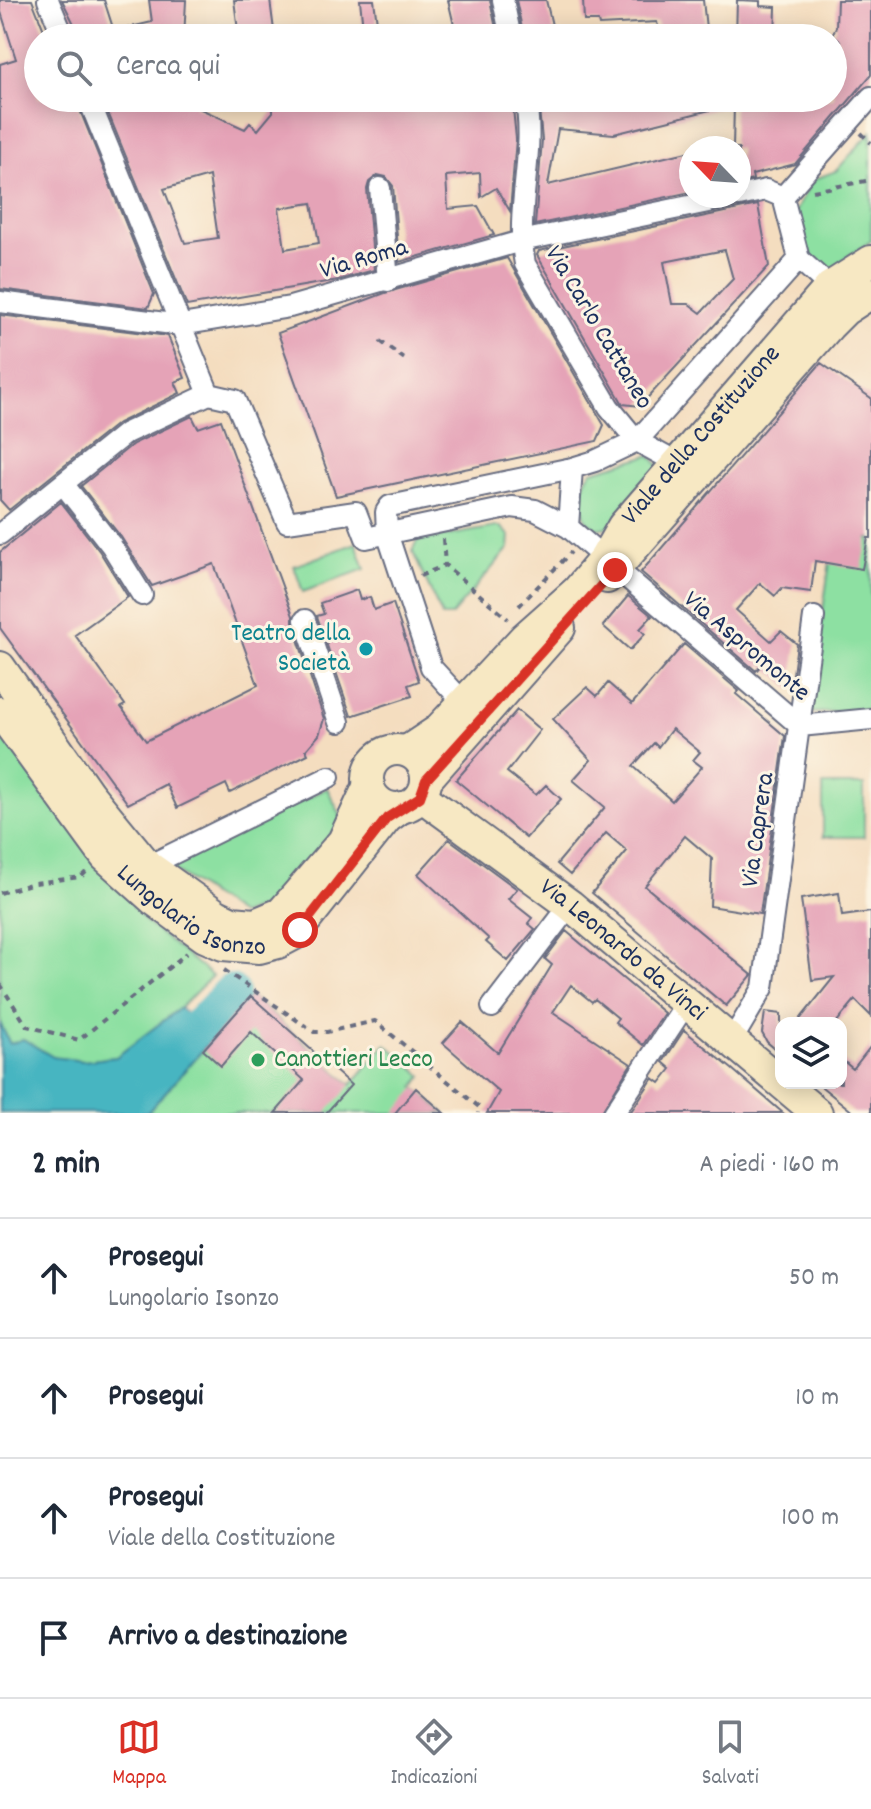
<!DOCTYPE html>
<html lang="it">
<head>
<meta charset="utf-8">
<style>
  :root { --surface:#fff; --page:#f2f2f3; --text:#1f2937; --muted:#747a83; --line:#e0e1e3; --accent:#d93025 }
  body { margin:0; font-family:Dekko,sans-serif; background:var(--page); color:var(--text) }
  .controls { position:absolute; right:24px; bottom:24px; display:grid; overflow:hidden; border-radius:16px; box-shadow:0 4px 20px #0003 }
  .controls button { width:72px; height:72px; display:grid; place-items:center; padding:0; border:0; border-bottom:2px solid var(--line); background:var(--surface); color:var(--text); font:40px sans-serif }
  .compass { position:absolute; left:679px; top:136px; width:72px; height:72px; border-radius:50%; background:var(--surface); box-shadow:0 4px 20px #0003; rotate:295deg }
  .stop { position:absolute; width:24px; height:24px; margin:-18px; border:6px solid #d93025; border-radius:50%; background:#fff }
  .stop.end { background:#d93025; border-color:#fff; box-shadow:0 2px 8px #0008 }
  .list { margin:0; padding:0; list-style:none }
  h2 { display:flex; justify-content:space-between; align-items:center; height:104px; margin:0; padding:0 32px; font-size:34px }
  h2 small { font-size:26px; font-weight:400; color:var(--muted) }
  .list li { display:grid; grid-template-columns:52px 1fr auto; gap:24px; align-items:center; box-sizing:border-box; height:120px; padding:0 32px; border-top:2px solid var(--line) }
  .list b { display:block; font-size:30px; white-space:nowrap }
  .list p { margin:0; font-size:26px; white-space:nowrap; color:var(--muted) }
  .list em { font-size:26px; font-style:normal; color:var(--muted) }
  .icon { flex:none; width:44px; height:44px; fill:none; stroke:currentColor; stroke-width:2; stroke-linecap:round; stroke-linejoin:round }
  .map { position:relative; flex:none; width:871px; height:1113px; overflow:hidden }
  .search { position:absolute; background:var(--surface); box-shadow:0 4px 20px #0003; left:24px; right:24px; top:24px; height:88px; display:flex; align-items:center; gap:20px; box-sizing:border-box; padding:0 28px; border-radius:44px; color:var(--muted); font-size:30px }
  .sheet { height:584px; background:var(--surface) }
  nav { display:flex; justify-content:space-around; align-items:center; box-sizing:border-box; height:112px; border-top:2px solid var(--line); background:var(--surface); font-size:22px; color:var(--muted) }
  nav a { display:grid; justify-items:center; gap:4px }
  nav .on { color:var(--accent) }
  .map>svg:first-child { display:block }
</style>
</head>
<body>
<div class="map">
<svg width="871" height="1113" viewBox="0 0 871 1113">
  <rect width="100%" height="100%" fill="#fcf5e5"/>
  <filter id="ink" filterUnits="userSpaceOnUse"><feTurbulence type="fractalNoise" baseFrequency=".0125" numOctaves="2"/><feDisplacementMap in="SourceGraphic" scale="16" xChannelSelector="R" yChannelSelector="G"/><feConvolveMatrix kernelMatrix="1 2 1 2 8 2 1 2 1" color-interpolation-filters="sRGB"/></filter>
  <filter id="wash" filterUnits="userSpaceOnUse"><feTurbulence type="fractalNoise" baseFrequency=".006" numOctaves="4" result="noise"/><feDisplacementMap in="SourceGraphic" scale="32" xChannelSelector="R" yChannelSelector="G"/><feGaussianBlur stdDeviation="1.8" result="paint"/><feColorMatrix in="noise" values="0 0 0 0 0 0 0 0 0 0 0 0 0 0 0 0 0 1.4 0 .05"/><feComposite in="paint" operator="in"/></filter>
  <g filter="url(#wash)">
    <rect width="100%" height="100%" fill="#f4ddbf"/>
    <path fill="#8de0a2" stroke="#548880" stroke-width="2" d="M871,132V241L844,259L826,279L808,253L795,212L812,180L836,171Z
      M650,455L660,467L608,527L596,529L586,520C581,504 579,483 592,471Z
      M496,527H501L510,536L509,548L451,616H442L415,557L413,552L417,541L423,540Z
      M868,538H871V709L814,713L809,707L832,547Z
      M356,543L365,569L303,592L294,566Z
      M0,727L147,923L212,976L180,1008L116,1057L83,1061L53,1057L23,1039L10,1045L0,1023Z
      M823,785H864V837H823Z
      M327,788L344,822L274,903L240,915L169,867Z
      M251,996L351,1085L386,1044L423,1076L414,1087L444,1113H147Z"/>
    <path fill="#46b5c1" stroke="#307290" stroke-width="2" d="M180,1008L214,1037L147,1113H0V1023L10,1044L23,1039L53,1057L83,1061L116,1057Z"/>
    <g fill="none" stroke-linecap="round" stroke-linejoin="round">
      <path stroke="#46b5c1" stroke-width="36" d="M157,1049L200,1025L231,992"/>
    </g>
    <g id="blocks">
      <path fill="#e5a3b7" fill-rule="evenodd" d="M0,0H32L47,38H38V98H75L154,294L148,308L0,289V64L16,59L0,9Z
        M62,0H104L114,31L152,22L149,0H186L184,38H81Z
        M234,0H270L275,38H239Z
        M360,0H374L379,38H364Z
        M448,0H490L498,38H457Z
        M516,0H546L555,38H524Z
        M583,0H703L707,38H661L657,22L599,25L598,21H584Z
        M737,0L760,1V6L776,7L775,38H736Z
        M837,0H871V75L795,164L752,175L753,180L739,183V148H733L734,104L614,134L558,129L548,185L691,151V192L535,225L542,140L538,98H734V102V98H833V49L840,41L832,35L836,27Z
        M102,98H193L194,106L245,129L250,123L258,130L273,112V98H512L516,139L510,211L496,188L481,197L480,173L446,176L448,209L478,206L494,235L399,262L393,186L386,177L378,175L369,182L367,189L374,270L338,280L187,306ZM209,176L218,238L185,243L164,189ZM312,203L319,243L285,249L279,208Z
        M758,205L769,266L640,406L623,404L537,255L539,251ZM725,250L733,279L701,313L689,304H672L664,262Z
        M507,258L604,425L597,441L336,496L278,333L385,293Z
        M0,315L168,336L185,378L175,382L180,393L118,423L9,510L0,500Z
        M821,363L871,398V538H868L862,569L815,561L811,592L782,588L775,596L760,583L736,610L771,641L781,631L797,644L791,689L762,664L756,671L641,572Z
        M192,416L198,428L221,420L293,616V624L324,719L319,735L306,750L308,754L230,793L226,784L177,808L166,784L128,804L0,628V552L61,502L100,552L128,597L75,635L125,705L121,707L146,741L258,685L214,564L152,586L121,537L81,486L133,444Z
        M357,590L360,600L370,597L374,610L393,603L419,681L408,685L412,696L351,716L317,616L324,614L320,603Z
        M628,596L652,616L640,629L645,634L630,650L603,626Z
        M684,644L739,691L736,694L785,736L760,914L710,906L712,859L685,836L645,886L752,975L726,1006L592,893L627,851L606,833L570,875L557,864L605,807L573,780L591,760L553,719L587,687L597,696L608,683L632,704ZM672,729L700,752L693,760L702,767L672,801L633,766L654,743L658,747Z
        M517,710L540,730L507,772L536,795L546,785L561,799L526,838L456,780Z
        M449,839L517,889L508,899L532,918L528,923L535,929L508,961L486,942L489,939L418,874Z
        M839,893L842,916L871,912V1016L855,1000L836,1023H797L834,977L812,980L801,899Z
        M566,931L664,1013L643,1045L615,1022L618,1018L595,999L592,1002L571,985L553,1012L631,1064L601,1113H487L499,1092L443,1043L462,1022L498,1053L552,965L545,959Z
        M251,996L351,1085L326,1113H275L304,1080L251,1032L221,1066L203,1050Z
        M765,1012L781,1014V1054L767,1042L762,1033Z
        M684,1030L732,1069L783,1113H630L653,1078L660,1083L671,1069L663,1062Z
        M871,1046V1113H854L817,1083H841V1059L853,1069Z
        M416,1088L444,1113H395Z"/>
    </g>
  </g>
  <g filter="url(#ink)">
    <use href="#blocks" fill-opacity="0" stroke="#676c80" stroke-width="2"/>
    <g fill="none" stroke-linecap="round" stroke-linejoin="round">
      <defs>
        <path id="street" d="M48,0L64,38
          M503,0L511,38
          M88,98L209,394
          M525,98C537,152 514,209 525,264L609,407L637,441L677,463
          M380,188L388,281
          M739,196L766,190L783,197
          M799,259L783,197L871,97
          M799,259L830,287
          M0,302L181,325L290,307L521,241L737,196
          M209,394L235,400L287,522L356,512L366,538L512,507L535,510L568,527L800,726L871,719
          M64,485L111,545L142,595
          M568,527L572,468
          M0,534L126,433L209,394
          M305,620L339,722
          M464,703L431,667L387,533L386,512L390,506L572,468L595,461L637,441L799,259
          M148,866L329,777
          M492,1007L570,905
          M731,1042L763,988L814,617
          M614,1113L685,1005"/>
        <g id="secondary">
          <path d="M607,578L829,326L845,310L871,293"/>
          <path d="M0,667L89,794L148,866L217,915L232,922L255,924L281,913L343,841L369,785"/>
          <path id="s1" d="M0,712L105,856L154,900L205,937L223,945L259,948L278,943L295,934L387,818L402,807"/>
          <circle cx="397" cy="779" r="29"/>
          <path id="s2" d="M407,751L437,731L524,638L577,591L604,559L623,526L830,287L871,261"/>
          <path d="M426,780L560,628"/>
          <path id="s3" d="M421,796L570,905L817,1113"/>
        </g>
      </defs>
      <use href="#street" stroke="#676c80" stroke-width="24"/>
      <use href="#secondary" stroke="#676c80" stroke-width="34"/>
      <path stroke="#676c80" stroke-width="4" stroke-dasharray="6 6" stroke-linecap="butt" d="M861,133L871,143
        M813,191L871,180
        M380,341L406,360
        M443,539L445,565
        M420,576L445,565L508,619
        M519,606L571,552
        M0,893L34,883L81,877L86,872
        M224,970L314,1032H327L375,1021L479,1107L478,1113
        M0,984L27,1026L79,1040L187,953"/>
      <use href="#street" stroke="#fff" stroke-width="20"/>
      <use href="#secondary" stroke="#f7e8c3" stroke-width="30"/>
    </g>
  </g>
  <g fill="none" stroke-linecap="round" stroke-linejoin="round" filter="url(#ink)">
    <path stroke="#d93025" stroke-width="10" d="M300,930L387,818L420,797L426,780L615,570"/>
  </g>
  <circle fill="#0f9aa8" stroke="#fcf5e5" stroke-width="3" cx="366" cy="649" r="8"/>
  <circle fill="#2e9e5b" stroke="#fcf5e5" stroke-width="3" cx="258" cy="1060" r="8"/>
  <g text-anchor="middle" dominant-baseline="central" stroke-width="6" stroke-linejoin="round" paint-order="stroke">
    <g font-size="26" fill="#1b2f5e" stroke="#fcf5e5">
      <text transform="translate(364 260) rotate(-16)">Via Roma</text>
      <text transform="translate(598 328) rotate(59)">Via Carlo Cattaneo</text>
      <text stroke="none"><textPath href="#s2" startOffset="434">Viale della Costituzione</textPath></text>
      <text transform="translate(746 647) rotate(40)">Via Aspromonte</text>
      <text transform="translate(759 830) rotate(-82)">Via Caprera</text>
      <text stroke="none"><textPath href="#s1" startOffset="284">Lungolario Isonzo</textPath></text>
      <text stroke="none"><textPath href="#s3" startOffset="254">Via Leonardo da Vinci</textPath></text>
    </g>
    <g font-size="26" fill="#0d838f" stroke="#fcf5e5" text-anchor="end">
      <text x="350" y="634">Teatro della<tspan x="350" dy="30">Società</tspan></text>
    </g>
    <g font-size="26" fill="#27864d" stroke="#fcf5e5" text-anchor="start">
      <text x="274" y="1060">Canottieri Lecco</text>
    </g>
  </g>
</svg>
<div class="controls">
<button><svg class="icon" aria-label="layers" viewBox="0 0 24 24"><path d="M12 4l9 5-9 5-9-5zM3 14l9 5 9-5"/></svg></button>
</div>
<svg class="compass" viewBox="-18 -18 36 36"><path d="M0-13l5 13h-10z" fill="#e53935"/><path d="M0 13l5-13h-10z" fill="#747a83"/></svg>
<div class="stop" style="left:300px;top:930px"></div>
<div class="stop end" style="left:615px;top:570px"></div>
<div class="search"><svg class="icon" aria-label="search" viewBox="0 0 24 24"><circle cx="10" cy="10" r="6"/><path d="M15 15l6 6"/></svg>Cerca qui</div>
</div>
<section class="sheet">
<h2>2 min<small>A piedi · 160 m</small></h2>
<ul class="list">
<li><svg class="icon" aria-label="ahead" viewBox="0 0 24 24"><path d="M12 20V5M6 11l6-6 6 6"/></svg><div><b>Prosegui</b><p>Lungolario Isonzo</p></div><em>50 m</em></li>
<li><svg class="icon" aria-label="ahead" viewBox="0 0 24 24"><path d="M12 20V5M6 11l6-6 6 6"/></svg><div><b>Prosegui</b></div><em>10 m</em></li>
<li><svg class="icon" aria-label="ahead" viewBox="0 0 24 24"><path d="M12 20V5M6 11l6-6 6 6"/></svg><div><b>Prosegui</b><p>Viale della Costituzione</p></div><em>100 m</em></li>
<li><svg class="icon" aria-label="arrive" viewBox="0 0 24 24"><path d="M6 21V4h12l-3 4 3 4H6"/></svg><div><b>Arrivo a destinazione</b></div></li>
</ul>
</section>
<nav>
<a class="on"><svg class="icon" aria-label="map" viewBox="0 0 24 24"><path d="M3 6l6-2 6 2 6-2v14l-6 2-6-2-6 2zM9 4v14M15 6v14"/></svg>Mappa</a>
<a><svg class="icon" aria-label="directions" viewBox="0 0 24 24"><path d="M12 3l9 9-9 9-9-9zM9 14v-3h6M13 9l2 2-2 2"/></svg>Indicazioni</a>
<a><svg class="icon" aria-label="saved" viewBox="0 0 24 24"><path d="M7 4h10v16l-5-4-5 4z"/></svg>Salvati</a>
</nav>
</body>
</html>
